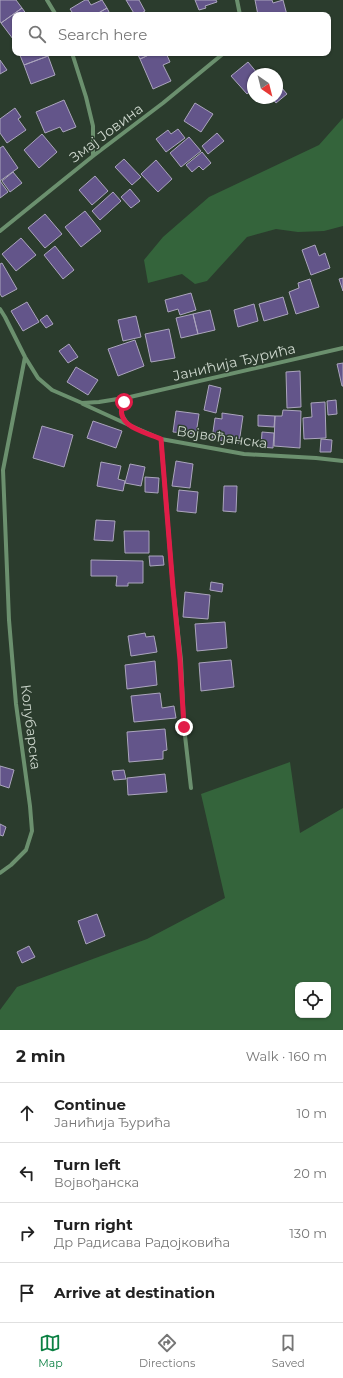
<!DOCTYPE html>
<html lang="en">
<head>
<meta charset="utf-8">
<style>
  :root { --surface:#fff; --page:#f2f2f2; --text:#222; --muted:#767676; --line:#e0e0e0; --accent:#0b8043 }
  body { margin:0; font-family:Montserrat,sans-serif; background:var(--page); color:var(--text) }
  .controls { position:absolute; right:12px; bottom:12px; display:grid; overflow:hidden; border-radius:8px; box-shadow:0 1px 3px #0004 }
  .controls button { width:36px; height:36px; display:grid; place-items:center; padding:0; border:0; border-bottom:1px solid var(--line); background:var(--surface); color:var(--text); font:20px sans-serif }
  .compass { position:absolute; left:247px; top:68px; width:36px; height:36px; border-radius:50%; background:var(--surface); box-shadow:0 1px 3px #0004; rotate:145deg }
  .stop { position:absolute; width:12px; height:12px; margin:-9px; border:3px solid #e11d48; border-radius:50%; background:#fff }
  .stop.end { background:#e11d48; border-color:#fff; box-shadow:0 1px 4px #0008 }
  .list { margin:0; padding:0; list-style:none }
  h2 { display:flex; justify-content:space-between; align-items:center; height:52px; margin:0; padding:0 16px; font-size:17px }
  h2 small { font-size:13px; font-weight:400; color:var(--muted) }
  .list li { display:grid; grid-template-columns:26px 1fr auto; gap:12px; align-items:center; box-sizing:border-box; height:60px; padding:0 16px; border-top:1px solid var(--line) }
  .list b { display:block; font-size:15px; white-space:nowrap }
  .list p { margin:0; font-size:13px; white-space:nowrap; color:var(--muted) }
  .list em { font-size:13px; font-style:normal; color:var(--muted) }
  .icon { flex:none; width:22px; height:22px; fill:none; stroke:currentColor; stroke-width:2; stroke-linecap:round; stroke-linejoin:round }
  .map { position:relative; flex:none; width:343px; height:1030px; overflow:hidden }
  .search { position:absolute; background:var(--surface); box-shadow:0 1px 3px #0004; left:12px; right:12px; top:12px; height:44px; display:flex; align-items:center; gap:10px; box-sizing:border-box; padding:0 14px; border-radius:8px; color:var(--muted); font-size:15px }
  .sheet { height:292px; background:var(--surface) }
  nav { display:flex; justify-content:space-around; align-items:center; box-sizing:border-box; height:56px; border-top:1px solid var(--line); background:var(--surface); font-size:11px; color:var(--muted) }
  nav a { display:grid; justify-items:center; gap:2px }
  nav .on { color:var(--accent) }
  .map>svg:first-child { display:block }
</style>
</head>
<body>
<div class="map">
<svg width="343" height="1030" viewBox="0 0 343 1030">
  <rect width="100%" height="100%" fill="#2b3c2d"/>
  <path fill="#34643b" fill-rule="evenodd" d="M343,118V226L324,231L298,232L276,229L247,237L207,281L195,284L182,274L148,283L144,260L163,237L209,197L319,145Z
    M290,762L300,833L343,808V1030H0V1010L17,987L147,939L225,898L201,794ZM298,985H328V1015H298Z"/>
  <path fill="#63558a" stroke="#aba5bd" d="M0,0H16L22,8L1,23L0,21Z
    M85,0H88L91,5L102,0L107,8L95,15H74L70,9Z
    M126,0H139L145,11L138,15H135Z
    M195,0H216L217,2L205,6L206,8L199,10Z
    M255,0H272L273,3L283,0L287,15H258Z
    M22,8L27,15H15V38L13,39L1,23Z
    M107,8L110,14L108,15H95Z
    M19,53H47L48,56L24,65Z
    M137,53H153L140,59Z
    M153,53H166L170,62L163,65L171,81L153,89L140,59Z
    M48,56L55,75L31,84L24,65Z
    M0,60L7,70L0,74Z
    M248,62L258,74H253V89L247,94L231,76Z
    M281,87L287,94L276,103L272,98H277V90Z
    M64,100L76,127L63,132L60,127L45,133L36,112Z
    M195,103L213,114L201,132L184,121Z
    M15,108L21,117L18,119L26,130L7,143L0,133V119Z
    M178,129L185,138L166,152L156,139L168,130L171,134Z
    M217,133L224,141L208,154L202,146Z
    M42,134L57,152L39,168L24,150Z
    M189,137L201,151L181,167L170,153Z
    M3,146L18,168L0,181V148Z
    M202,152L211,163L203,170L199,166L192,172L186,165Z
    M124,159L141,177L132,185L115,167Z
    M156,160L172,179L158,192L141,174Z
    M13,172L22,183L10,192L2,181Z
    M95,176L108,191L92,205L79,190Z
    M0,181L8,192L0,198Z
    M130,189L140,201L131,208L121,197Z
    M113,192L121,201L100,220L92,211Z
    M85,211L101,231L81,247L65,227Z
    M45,214L62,234L45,248L28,228Z
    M21,238L36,255L16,271L2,254Z
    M315,245L319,256L325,253L330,268L311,275L302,250Z
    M55,246L74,270L63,279L44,255Z
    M2,263L17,289L2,297L0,294V264Z
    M343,278V291L339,279Z
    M310,279L319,307L296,314L289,292L299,288L298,283Z
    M191,293L196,310L180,315L178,309L168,312L165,300Z
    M283,297L288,314L264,321L259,304Z
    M27,302L39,322L23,331L11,311Z
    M254,304L258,321L238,327L234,310Z
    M210,310L215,330L198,334L193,314Z
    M193,314L198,334L181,338L176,318Z
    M47,315L53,324L46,328L40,320Z
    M136,316L141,337L123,341L118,320Z
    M169,329L175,358L151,362L145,334Z
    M135,340L144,366L118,376L108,349Z
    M69,344L78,357L68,363L59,351Z
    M343,363V386H342L337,364Z
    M76,367L98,380L88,395L67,382Z
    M300,371L301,407L287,408L286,372Z
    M209,385L221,388L216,413L204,410Z
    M336,400L337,414L328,415L327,401Z
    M325,402L326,438L304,439L303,418L312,417L311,403Z
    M283,410L301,411L300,448L274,446L275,416H282Z
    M176,411L199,414L196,434L173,432Z
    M222,413L243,416L239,443L212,439L215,418L222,419Z
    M258,415L275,416L274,427L258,426Z
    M93,421L122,431L116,448L87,438Z
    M42,426L73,435L64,467L33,458Z
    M262,432L274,433L273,448L261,447Z
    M321,439L332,440L331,452H320Z
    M176,461L193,464L190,488L172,486Z
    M101,462L121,466L118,479L125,481L123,491L97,486Z
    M130,464L145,467L141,486L125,483Z
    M145,477L159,478L158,493L145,492Z
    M224,486H237L236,512L223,511Z
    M179,490L198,492L196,513L177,511Z
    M96,520L115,521L113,541L94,540Z
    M124,531H149V553H125Z
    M149,556H163L164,565L150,566Z
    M91,560L143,561V583H128V586H116L117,576H91Z
    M211,582L223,584L222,592L210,590Z
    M185,592L210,595L208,619L183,617Z
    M225,622L227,648L197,651L195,624Z
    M145,633L146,637L154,636L157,652L131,656L128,636Z
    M231,660L234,687L201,691L199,663Z
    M155,661L157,685L127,689L125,665Z
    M160,693L162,708L174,706L176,718L134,722L131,696Z
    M165,729L167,750L163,751V759L129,762L127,732Z
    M0,766L14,770L9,788L0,785Z
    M124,770L126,779L114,780L112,771Z
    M165,774L167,792L128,795L127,778Z
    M0,824L6,827L3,836L0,835Z
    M97,914L105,936L86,944L78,921Z
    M29,946L35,957L22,963L17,952Z"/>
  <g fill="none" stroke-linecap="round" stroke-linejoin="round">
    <path stroke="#6b906e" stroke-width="4" d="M47,0L56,15
      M237,0L240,15
      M72,53L86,97L93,126V156
      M0,231L93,156L163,103L224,53
      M0,309L5,317L25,357L38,378L52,390L82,403L99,402L130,397L343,348
      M83,404L129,425L161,439L244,454L316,458L343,461
      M128,424C120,414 117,406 129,398
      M161,439L173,588L181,660L184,727L191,788
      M0,873L11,865L26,850L32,831L30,806L16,704L9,620L3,470L25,357"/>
  </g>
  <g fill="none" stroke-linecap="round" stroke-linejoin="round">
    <path stroke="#e11d48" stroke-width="5" d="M124,402C112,426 145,432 161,439L173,588L180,660L184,727"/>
  </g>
  <g text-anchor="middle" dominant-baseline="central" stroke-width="3" stroke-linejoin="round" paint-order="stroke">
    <g font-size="14" fill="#ccd6cc" stroke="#2b3c2d">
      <text transform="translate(106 133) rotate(-37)">Змај Јовина</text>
      <text transform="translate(234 362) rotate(-13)">Јанићија Ђурића</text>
      <text transform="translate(222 437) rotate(8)">Војвођанска</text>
      <text transform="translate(31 727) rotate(83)">Колубарска</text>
    </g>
  </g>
</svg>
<div class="controls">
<button><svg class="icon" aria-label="locate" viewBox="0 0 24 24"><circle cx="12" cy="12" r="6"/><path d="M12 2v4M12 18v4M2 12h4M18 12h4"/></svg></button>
</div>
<svg class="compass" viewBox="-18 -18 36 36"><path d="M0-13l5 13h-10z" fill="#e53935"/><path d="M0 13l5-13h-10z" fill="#767676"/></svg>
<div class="stop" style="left:124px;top:402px"></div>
<div class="stop end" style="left:184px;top:727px"></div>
<div class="search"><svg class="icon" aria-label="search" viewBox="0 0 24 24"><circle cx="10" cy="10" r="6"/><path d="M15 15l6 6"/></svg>Search here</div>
</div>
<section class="sheet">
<h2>2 min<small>Walk · 160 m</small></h2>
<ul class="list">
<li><svg class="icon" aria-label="ahead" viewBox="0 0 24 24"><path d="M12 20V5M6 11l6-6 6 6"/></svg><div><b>Continue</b><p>Јанићија Ђурића</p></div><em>10 m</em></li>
<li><svg class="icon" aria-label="left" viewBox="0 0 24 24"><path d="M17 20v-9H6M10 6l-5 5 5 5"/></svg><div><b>Turn left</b><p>Војвођанска</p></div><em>20 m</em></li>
<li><svg class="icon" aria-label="right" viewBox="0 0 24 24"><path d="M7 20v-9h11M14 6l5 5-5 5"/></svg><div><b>Turn right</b><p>Др Радисава Радојковића</p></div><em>130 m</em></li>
<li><svg class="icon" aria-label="arrive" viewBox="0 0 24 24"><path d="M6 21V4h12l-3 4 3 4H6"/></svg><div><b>Arrive at destination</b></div></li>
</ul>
</section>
<nav>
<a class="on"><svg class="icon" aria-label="map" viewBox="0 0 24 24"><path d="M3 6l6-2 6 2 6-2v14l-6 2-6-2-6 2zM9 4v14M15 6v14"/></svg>Map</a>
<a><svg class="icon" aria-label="directions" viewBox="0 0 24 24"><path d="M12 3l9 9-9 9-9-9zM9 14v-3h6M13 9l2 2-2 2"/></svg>Directions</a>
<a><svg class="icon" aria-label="saved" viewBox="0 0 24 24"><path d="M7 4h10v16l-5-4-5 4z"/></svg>Saved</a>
</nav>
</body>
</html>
